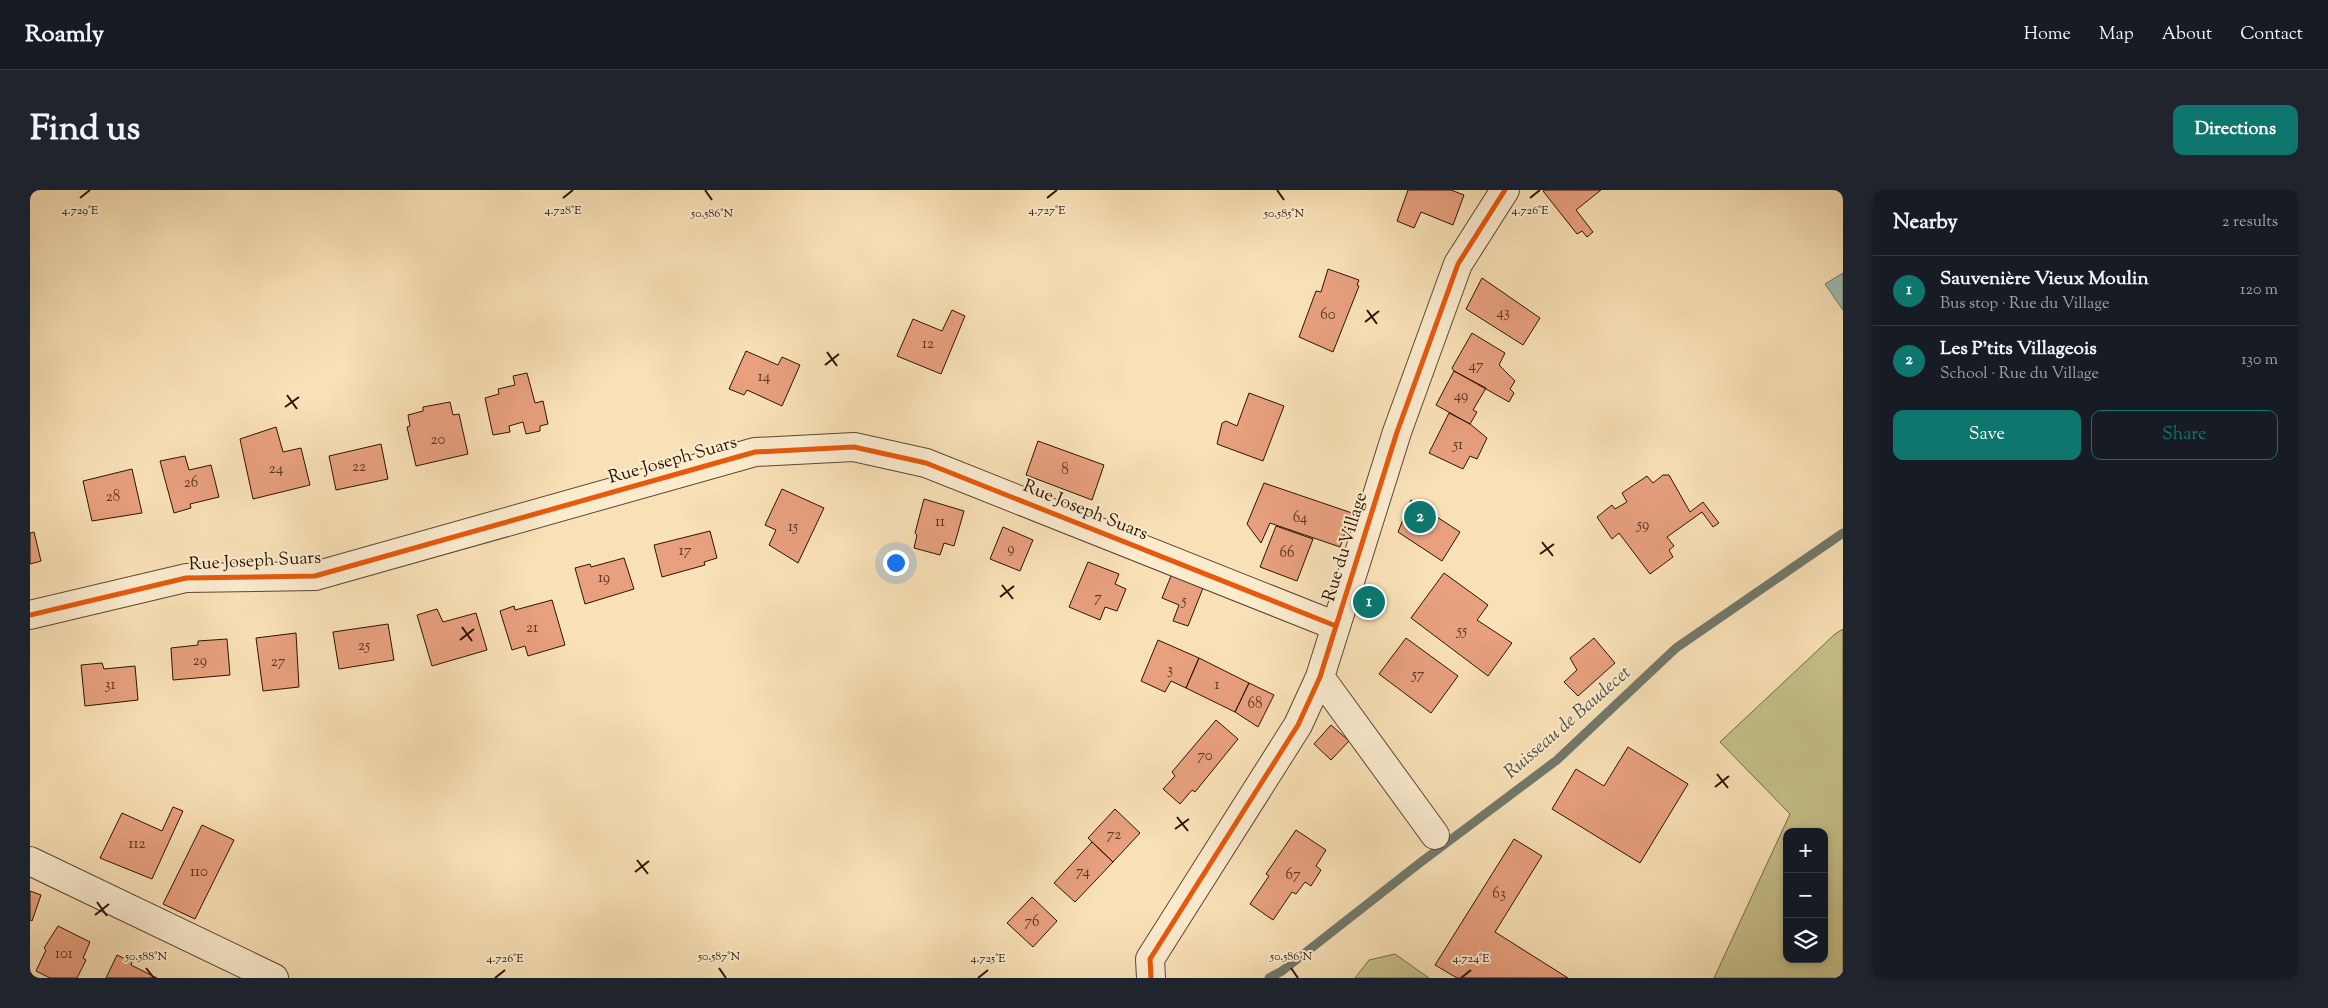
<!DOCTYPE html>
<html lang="en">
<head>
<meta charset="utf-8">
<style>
  :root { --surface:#171b24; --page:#20242c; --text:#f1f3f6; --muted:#9ea1a6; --line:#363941; --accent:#0f766e }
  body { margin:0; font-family:"Sorts Mill Goudy",serif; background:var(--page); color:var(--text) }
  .controls { position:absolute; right:15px; bottom:15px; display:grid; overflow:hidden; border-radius:10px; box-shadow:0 2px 8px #0003 }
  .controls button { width:45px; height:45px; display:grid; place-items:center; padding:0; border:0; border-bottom:1px solid var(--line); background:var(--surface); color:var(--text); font:25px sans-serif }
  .you { position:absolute; left:865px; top:372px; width:18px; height:18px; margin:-12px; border:4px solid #fff; border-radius:50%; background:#1a73e8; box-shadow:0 0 0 8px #1a73e833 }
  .badge { display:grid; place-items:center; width:32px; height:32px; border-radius:50%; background:var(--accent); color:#fff; font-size:16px; font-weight:700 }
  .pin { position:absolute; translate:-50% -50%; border:2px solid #fff; box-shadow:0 1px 5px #0006 }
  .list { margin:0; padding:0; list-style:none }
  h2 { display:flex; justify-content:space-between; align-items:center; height:65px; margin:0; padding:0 20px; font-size:21px }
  h2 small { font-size:16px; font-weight:400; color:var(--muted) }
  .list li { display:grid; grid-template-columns:32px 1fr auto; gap:15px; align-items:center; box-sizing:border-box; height:70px; padding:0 20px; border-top:1px solid var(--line) }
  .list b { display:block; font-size:19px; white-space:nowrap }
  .list p { margin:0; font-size:16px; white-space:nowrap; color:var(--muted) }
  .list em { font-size:16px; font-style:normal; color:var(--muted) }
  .actions { display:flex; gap:10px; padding:15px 20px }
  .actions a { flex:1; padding:11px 0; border:1px solid var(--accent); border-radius:10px; text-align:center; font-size:18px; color:var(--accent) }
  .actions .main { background:var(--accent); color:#fff }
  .icon { flex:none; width:28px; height:28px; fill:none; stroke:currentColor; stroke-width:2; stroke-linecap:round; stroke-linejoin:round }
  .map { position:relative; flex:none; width:1813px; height:788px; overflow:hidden; border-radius:10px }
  header { display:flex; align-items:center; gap:30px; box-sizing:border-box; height:70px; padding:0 25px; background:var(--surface); border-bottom:1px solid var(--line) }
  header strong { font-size:24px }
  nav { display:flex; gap:28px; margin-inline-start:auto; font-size:18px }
  .intro { display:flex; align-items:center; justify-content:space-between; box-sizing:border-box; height:120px; padding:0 30px }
  h1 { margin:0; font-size:35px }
  .button { padding:12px 22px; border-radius:10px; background:var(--accent); color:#fff; font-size:18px; font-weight:700 }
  main { display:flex; gap:30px; padding:0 30px }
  aside { flex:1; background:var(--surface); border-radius:10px; box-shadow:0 2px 8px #0003 }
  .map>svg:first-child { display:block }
</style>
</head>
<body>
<header>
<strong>Roamly</strong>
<nav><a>Home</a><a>Map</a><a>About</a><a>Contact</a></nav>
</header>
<div class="intro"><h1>Find us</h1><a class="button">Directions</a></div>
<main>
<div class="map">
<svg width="1813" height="788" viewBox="0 0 1813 788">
  <rect width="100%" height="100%" fill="#f9e1b7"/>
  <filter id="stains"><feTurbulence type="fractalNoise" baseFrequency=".004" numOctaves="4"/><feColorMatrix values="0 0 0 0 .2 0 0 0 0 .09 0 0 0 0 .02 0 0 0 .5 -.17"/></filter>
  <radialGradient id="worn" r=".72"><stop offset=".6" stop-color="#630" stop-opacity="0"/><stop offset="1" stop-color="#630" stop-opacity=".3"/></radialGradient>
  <path fill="#c6c089" stroke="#7a6a46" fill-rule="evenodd" d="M1813,439V788H1684L1760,624L1690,552L1805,444ZM1757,642H1794V769H1757Z
    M1365,764L1399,788H1325L1339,770Z"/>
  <path fill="#9ebdb1" stroke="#71796b" d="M1813,83V120L1795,94Z"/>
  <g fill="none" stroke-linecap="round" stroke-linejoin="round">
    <path stroke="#71796b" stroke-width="9" d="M1239,788L1252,781L1391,672L1527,570L1646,458L1813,343"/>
  </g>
  <path fill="#e8a07e" stroke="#2d1302" d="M1378,0H1421L1434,5L1423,35L1391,22L1384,38L1367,31Z
    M1515,0H1571L1546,20L1563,42L1557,47L1552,41L1547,44L1513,1Z
    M1298,79L1329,90L1327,95L1329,96L1303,162L1269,147L1286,101L1291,102Z
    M1452,88L1510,128L1493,155L1436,119Z
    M922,120L935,126L911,184L867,166L883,129L912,141Z
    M1442,143L1475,163L1469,175L1485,191L1480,199L1484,203L1479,212L1424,181L1422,178Z
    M716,161L748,175L752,167L770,175L752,216L717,200L714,205L699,199Z
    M1424,181L1456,198L1443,220L1447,222L1440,234L1406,215Z
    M497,183L505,213L513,211L518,234L510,236V241L496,244L493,232L479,236L480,242L463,245L455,208L469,204L468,199L485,195L483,186Z
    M1219,203L1254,216L1233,271L1187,254L1192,233L1196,231L1207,236Z
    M420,212L423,225L429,224L438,264L386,276L377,237L380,236L378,225L393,221V217Z
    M1419,223L1440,234L1457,248L1447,269L1440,266L1433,279L1399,263Z
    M246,237L253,262L271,258L280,295L223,309L210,249Z
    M1008,251L1074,275L1062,310L996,285Z
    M351,254L358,289L306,300L299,266Z
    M155,266L159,280L181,275L189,307L160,314L161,318L144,323L130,271Z
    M102,279L112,323L62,331L53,291Z
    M1633,285H1639L1660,322L1673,312L1689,333L1683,337L1672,322L1637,347L1644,356L1639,360L1643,367L1620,384L1589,343L1582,349L1567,327L1582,315L1585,319L1597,312L1592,303L1617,286L1623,293Z
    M1234,293L1322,323L1310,357L1240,333L1231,353L1217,334Z
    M752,299L794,318L768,373L739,355L746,340L735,335Z
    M894,309L934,321L924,356L914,353L910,365L884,358L887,345L885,343Z
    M1381,310L1430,342L1412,371L1368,342Z
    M1246,336L1283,349L1267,391L1230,377Z
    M973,337L1003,350L990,381L960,369Z
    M680,341L687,368L674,372L675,375L632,387L624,355Z
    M4,342L11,371L0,374V343Z
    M594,368L604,399L555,414L545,378L560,374L561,377Z
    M1058,372L1089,384L1085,394L1096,399L1087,421L1075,417L1070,430L1039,417Z
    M1143,381L1175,393L1158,436L1143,431L1149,415L1132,408Z
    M1414,383L1458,415L1447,430L1482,453L1458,486L1381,428Z
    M522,410L535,455L498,466L495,456L482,460L470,421L484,416L485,420Z
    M407,419L413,432L446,423L457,460L402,476L387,425Z
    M358,434L364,470L309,479L303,442Z
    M266,443L269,497L233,501L226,448Z
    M1376,448L1428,486L1401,523L1349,484Z
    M1564,448L1585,473L1548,506L1534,492L1547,480L1540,468Z
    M197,449L200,485L143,490L141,458L168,455V451Z
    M1128,450L1169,468L1156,498L1141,491L1135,502L1111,491Z
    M1169,468L1219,493L1205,522L1156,498Z
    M72,473L74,479L105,476L108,510L55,516L51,475Z
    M1219,493L1244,505L1228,537L1205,522Z
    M1186,530L1208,549L1165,602L1162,600L1150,614L1133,599L1145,586L1142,582Z
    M1301,535L1319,551L1301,570L1284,554Z
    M1598,557L1658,594L1610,673L1522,619L1546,579L1574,596Z
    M143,617L153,621L122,689L70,668L92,623L132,641Z
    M1085,619L1110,643L1083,672L1058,648Z
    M172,635L204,650L165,729L133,714Z
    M1266,640L1296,660L1286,676L1291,680L1281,696L1275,692L1266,704L1262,702L1243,730L1220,714L1239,686L1236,684Z
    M1484,649L1512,666L1465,742L1538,788H1427L1405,775Z
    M1062,652L1083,672L1045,712L1024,693Z
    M0,701L11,705L2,731L0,730Z
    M1002,707L1027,731L1003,757L977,733Z
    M28,736L60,752L53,768L56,770L47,788H20L6,781L16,760L14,758Z
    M87,765L102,772L101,775L127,788H76Z"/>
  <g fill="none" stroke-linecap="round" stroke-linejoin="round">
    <defs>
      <path id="minor" d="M0,425L156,388L285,386L725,262L824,257L896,273L1306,436
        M1290,487L1405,645
        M0,671L244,788
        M1121,788L1120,769L1268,535L1290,487L1367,242L1428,74L1475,0"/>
    </defs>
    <use href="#minor" stroke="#60462f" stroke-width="30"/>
    <use href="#minor" stroke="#fbecd0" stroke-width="28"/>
    <defs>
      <path id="cycleway" d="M0,425L156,388L285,386L725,262L824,257L896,273L1306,436
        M1121,788L1120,769L1268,535L1290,487L1367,242L1428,74L1475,0"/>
    </defs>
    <use href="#cycleway" stroke="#fbecd0" stroke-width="8"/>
    <use href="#cycleway" stroke="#e8590c" stroke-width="5"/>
  </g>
  <path fill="none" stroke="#2d1302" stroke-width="2" d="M675,0L682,10M1247,0L1254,10M50,8L60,0M533,8L543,0M1017,8L1027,0M1500,8L1510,0M1337,120L1347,134M1335,132L1349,121M797,162L807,176M795,175L809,164M257,205L267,219M255,217L269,207M1512,352L1523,366M1510,364L1524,354M972,395L983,409M970,407L984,396M432,437L442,451M430,450L444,439M1687,584L1698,598M1685,597L1699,586M1147,627L1158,641M1145,639L1159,629M607,670L618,684M605,682L619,671M67,712L77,726M65,725L79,714M116,778L124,788M689,778L696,788M1261,778L1268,788M465,788L475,780M948,788L958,780M1431,788L1441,780"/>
  <g text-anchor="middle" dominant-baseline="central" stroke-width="4" stroke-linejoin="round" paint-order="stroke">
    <g font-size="15" fill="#5c3621">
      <text x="1473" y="123">43</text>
      <text x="1298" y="125">60</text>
      <text x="898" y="154">12</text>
      <text x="1446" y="176">47</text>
      <text x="734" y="187">14</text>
      <text x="1431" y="206">49</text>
      <text x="408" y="250">20</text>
      <text x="1428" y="255">51</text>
      <text x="329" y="277">22</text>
      <text x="246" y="279">24</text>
      <text x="1035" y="280">8</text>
      <text x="161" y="293">26</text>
      <text x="83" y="307">28</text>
      <text x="1270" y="328">64</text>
      <text x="910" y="332">11</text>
      <text x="1613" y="335">59</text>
      <text x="763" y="337">15</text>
      <text x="981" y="359">9</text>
      <text x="655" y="361">17</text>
      <text x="1257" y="363">66</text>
      <text x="574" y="388">19</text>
      <text x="1068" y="408">7</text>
      <text x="1154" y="411">5</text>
      <text x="502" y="438">21</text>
      <text x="1432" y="441">55</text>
      <text x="334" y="456">25</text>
      <text x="170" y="471">29</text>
      <text x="248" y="472">27</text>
      <text x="1140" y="480">3</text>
      <text x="1388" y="485">57</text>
      <text x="80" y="495">31</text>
      <text x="1187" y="495">1</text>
      <text x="1225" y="514">68</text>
      <text x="1175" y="566">70</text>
      <text x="1084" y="645">72</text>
      <text x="107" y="654">112</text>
      <text x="169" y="682">110</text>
      <text x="1053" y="682">74</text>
      <text x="1263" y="685">67</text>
      <text x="1469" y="704">63</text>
      <text x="1002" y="732">76</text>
      <text x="34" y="764">101</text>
    </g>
    <g font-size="18" fill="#2d1302" stroke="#fbecd0">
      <text transform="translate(643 271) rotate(-16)">Rue Joseph Suars</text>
      <text transform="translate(1055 321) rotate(22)">Rue Joseph Suars</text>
      <text transform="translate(1316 357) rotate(-73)">Rue du Village</text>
      <text transform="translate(225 372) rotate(-3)">Rue Joseph Suars</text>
    </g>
    <g font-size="19" font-style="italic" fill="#554e3f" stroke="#fbecd0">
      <text transform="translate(1538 533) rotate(-41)">Ruisseau de Baudecet</text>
    </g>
  </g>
  <g font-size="12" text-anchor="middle" fill="#2d1302" stroke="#fbecd0" stroke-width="4" stroke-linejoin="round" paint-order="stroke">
    <text x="1017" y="24">4.727°E</text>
    <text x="50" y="24">4.729°E</text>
    <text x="533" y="24">4.728°E</text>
    <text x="1500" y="24">4.726°E</text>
    <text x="682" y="27">50.586°N</text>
    <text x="1254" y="27">50.585°N</text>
    <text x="116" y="770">50.588°N</text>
    <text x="689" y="770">50.587°N</text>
    <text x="1261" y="770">50.586°N</text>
    <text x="475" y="772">4.726°E</text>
    <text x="958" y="772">4.725°E</text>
    <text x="1441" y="772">4.724°E</text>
  </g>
  <rect width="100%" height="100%" filter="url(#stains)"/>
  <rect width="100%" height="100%" fill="url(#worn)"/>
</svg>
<div class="controls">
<button>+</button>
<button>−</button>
<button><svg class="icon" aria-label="layers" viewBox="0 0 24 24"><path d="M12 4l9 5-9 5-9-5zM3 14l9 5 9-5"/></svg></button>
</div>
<div class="you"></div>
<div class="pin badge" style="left:1339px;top:412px">1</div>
<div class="pin badge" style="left:1390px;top:327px">2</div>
</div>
<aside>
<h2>Nearby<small>2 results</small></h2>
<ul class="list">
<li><span class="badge">1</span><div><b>Sauvenière Vieux Moulin</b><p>Bus stop · Rue du Village</p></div><em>120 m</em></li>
<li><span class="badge">2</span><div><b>Les P'tits Villageois</b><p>School · Rue du Village</p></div><em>130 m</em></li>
</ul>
<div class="actions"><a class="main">Save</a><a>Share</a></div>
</aside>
</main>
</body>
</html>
